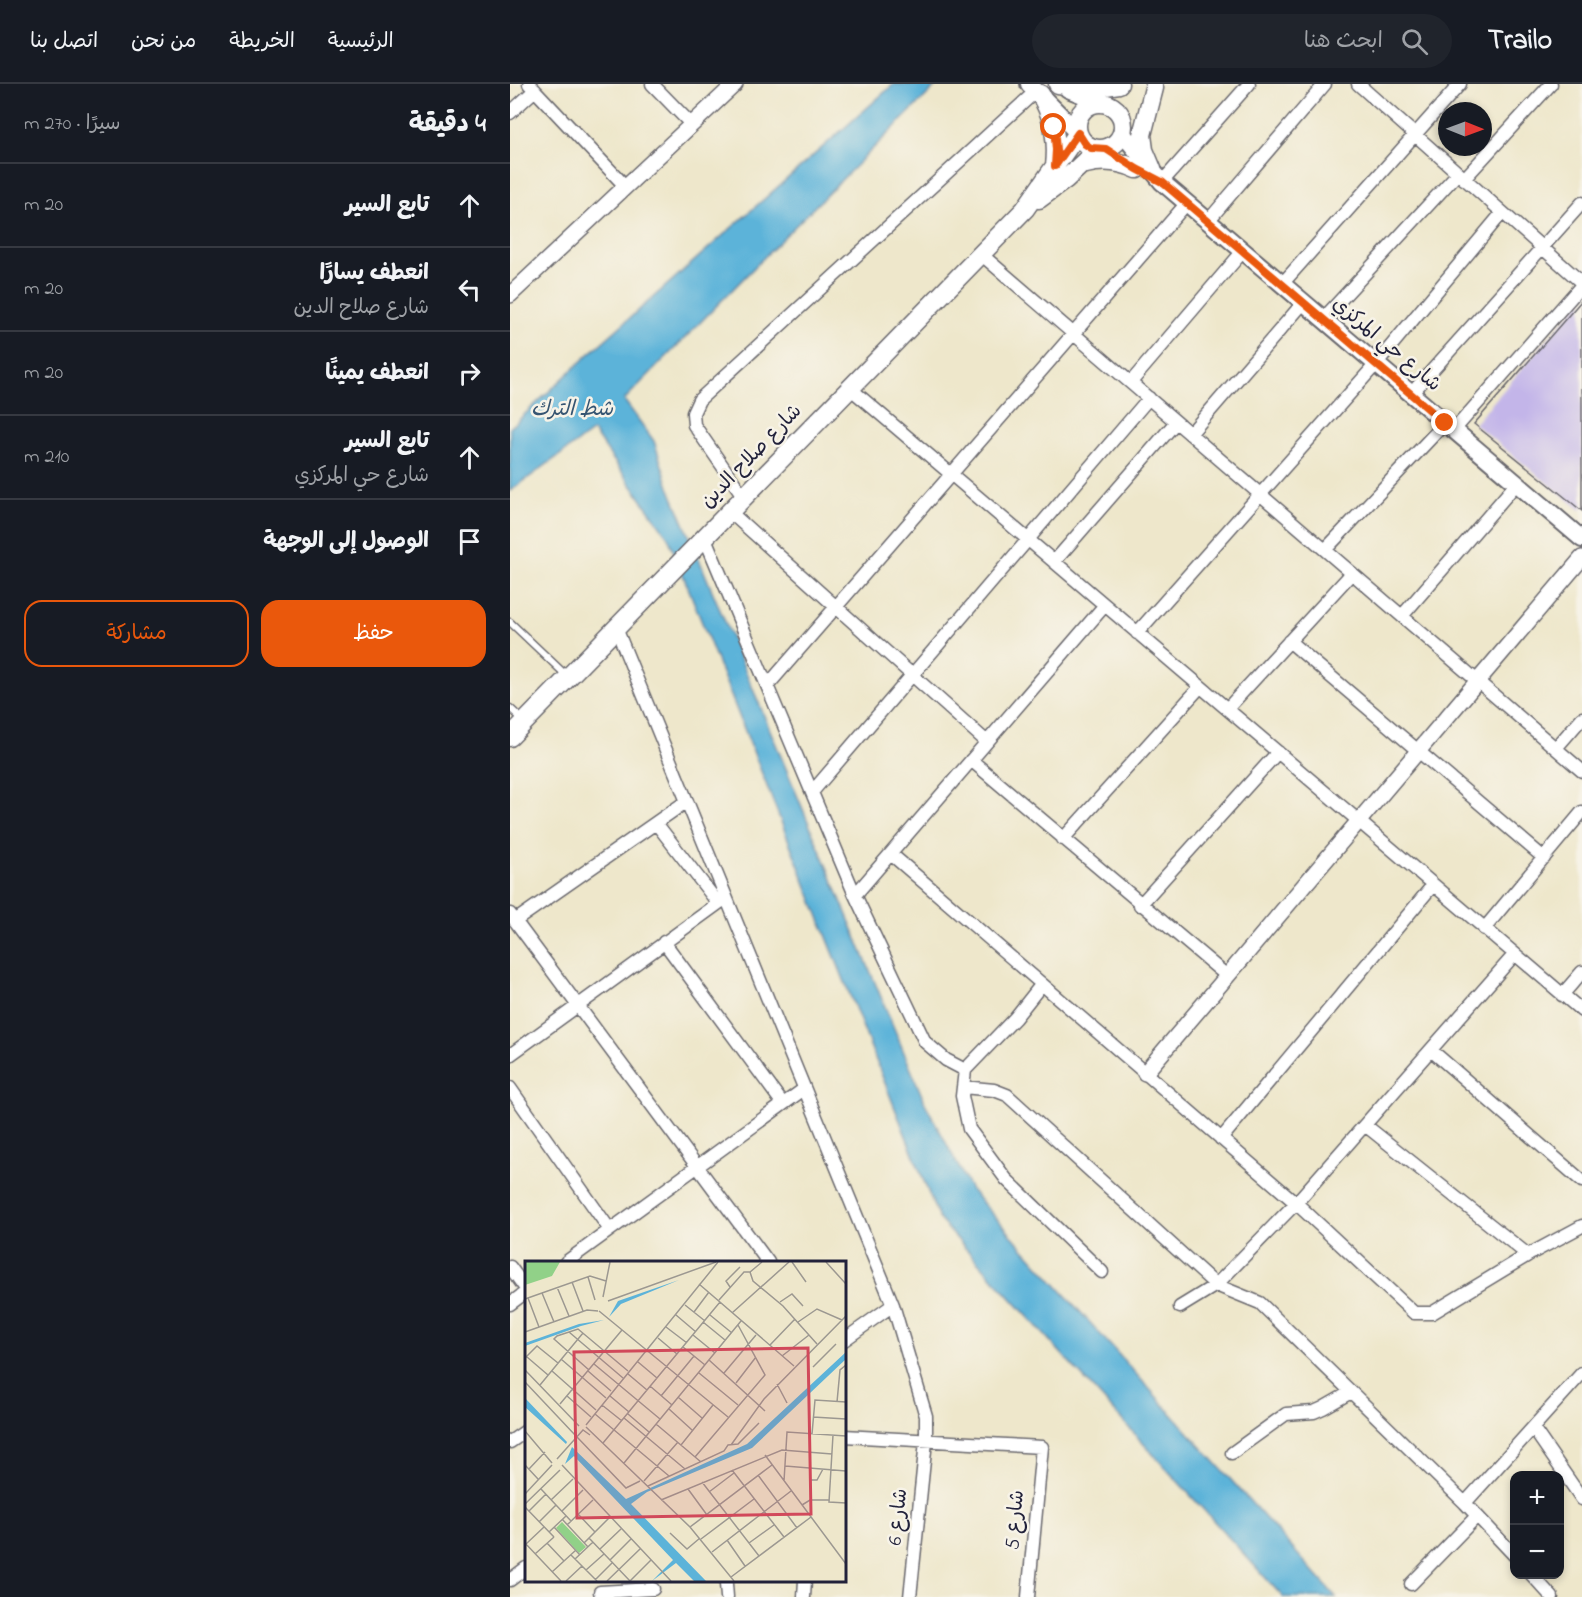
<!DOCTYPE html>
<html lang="ar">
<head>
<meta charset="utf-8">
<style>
  :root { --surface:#171b24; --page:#20242c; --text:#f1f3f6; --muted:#9ea1a6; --line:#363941; --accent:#ea580c }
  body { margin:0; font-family:"Indie Flower","Playpen Sans Arabic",sans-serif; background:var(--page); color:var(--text); direction:rtl }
  .controls { position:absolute; right:18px; bottom:18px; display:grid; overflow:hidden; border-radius:12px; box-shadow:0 3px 9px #0003 }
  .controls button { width:54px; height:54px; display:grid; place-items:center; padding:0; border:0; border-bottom:2px solid var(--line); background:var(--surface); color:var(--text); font:30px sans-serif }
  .compass { position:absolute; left:928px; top:18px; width:54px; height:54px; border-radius:50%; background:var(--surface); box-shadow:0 3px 9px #0003; rotate:91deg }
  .stop { position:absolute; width:18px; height:18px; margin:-14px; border:4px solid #ea580c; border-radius:50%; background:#fff }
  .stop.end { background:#ea580c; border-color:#fff; box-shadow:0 2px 6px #0008 }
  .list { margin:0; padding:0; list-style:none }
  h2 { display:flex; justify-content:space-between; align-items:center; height:78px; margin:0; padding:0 24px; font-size:26px }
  h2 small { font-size:20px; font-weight:400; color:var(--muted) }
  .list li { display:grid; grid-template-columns:39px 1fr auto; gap:18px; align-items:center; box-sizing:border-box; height:84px; padding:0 24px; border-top:2px solid var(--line) }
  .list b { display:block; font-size:22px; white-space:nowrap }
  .list p { margin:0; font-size:20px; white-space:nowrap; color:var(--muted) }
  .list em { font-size:20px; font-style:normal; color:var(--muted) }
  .actions { display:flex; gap:12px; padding:18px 24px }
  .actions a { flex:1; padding:14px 0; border:2px solid var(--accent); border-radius:18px; text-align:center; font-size:21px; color:var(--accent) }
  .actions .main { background:var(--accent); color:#fff }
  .icon { flex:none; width:33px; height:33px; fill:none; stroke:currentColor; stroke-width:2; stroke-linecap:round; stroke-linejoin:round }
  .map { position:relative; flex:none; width:1072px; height:1513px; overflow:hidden; direction:ltr }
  header { display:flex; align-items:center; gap:36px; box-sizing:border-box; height:84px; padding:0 30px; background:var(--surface); border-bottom:2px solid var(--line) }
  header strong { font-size:28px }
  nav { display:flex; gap:33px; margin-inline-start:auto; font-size:21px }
  .search { width:420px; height:54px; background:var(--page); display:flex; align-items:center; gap:15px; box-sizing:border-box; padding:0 21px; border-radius:33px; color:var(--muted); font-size:22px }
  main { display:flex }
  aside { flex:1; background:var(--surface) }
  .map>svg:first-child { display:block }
</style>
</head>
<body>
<header>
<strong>Trailo</strong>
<div class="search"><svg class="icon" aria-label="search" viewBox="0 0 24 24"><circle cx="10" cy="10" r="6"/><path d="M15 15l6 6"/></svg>ابحث هنا</div>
<nav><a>الرئيسية</a><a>الخريطة</a><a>من نحن</a><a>اتصل بنا</a></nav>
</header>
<main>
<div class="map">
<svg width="1072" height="1513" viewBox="0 0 1072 1513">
  <rect width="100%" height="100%" fill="#f7f3e8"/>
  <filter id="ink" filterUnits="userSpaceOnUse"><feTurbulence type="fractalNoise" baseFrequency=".0167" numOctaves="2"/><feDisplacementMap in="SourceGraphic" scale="12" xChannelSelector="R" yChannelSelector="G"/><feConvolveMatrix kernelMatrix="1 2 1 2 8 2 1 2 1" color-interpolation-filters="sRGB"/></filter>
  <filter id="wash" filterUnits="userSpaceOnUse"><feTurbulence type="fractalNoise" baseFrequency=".008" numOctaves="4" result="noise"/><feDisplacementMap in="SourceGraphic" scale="24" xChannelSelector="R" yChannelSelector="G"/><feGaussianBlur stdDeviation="1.35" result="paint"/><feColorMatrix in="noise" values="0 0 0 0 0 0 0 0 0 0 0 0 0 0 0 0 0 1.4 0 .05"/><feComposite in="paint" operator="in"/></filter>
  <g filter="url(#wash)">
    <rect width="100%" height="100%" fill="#eee7cb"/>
    <path fill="#5cb3d9" stroke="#3f6a8a" stroke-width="1.5" d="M384,0H428L275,152L114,316L144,357L159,403L415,1019L461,1106L826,1513H773L429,1135L158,453L83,347L0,407V344L78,271Z"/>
    <g id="blocks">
      <path fill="#c3b5e9" d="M1072,216V427L964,340Z"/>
    </g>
  </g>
  <g filter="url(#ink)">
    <use href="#blocks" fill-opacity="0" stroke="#69676d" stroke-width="1.5"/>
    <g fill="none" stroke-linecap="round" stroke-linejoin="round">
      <defs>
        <path id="service" d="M0,538L58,593
          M0,624L13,636"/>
        <path id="minor" d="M19,0L116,103
          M142,0L182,41
          M848,0L1072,199
          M0,29L25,6
          M954,95L1041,0
          M652,98L739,0
          M698,137L815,0
          M472,171L1072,687
          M772,200L950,0
          M813,235L948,89
          M621,298L733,167
          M341,305L1072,927
          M901,310L1072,119
          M944,346L1072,201
          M680,350L794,218
          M234,413L184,341L183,329L189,316L526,7
          M220,428L477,658
          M195,454L345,811L415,958L436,976L455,986L452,1012L459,1045L496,1095L592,1188
          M815,466L935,339
          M544,478L666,338
          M892,532L1007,399
          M106,544L383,1221L416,1332V1357L400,1513
          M627,549L866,280L992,129
          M779,557L1034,774
          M258,601L677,119
          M717,625L842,489
          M1046,664L1072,634
          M461,676L717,892
          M303,707L639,314
          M146,739L208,819
          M553,755L690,603
          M381,770L786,1119L904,1229H922L1018,1171L1072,1142
          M345,811L595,521
          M630,821L768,668
          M0,830L258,1178
          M5,837L177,717
          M974,845L1072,728
          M154,858L273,1020
          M1052,911L1072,888
          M921,966L1072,1097
          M0,971L216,814
          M455,986L505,934L532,900
          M453,1003L484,1006L497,1011L706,1201L750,1219L955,1419L1005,1472
          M0,1004L100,1146
          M855,1041L1018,1171
          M711,1055L923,801
          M56,1178L294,1005
          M0,1183L16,1205
          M0,1220L16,1208
          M670,1223L706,1201L786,1119L1005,870
          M334,1256L383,1221
          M1023,1344L1072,1415
          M334,1352L532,1363L518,1513
          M0,1358L16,1347
          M722,1369L776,1330L804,1328L813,1324L841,1308
          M955,1419L1072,1289
          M1021,1490L1042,1513
          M0,1496L16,1484
          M216,1500L217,1513
          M901,1500L967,1432
          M90,1508L143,1505
          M294,1513L295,1496"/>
        <path id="tertiary" d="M0,211L225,0
          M635,989L1072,474"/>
        <path id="secondary" d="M519,0L568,49
          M558,5L593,19
          M612,49L652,98L1072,455"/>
        <path id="primary" d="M548,0L582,4L609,0
          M530,10C544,33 548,56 545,82
          M567 42a23 23 0 1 1 46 0a23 23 0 1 1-46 0Z
          M576,80C594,75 610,77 627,85
          M642,85L634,66L632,51L644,4
          M529,115L556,95L588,65
          M0,653L515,125L568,49"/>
      </defs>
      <use href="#service" stroke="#69676d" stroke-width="9"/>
      <use href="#minor" stroke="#69676d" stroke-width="15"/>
      <use href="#tertiary" stroke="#69676d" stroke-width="18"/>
      <use href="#secondary" stroke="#69676d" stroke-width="20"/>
      <use href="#primary" stroke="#69676d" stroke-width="21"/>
      <use href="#service" stroke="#fff" stroke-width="6"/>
      <use href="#minor" stroke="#fff" stroke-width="12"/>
      <use href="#tertiary" stroke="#fff" stroke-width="15"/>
      <use href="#secondary" stroke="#fff" stroke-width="16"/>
      <use href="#primary" stroke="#fff" stroke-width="18"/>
    </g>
  </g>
  <g fill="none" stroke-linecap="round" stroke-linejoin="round" filter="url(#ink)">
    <path stroke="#ea580c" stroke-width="8" d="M544,43L546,66L545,82L568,49L575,60L581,64L596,65L627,85L652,98L935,339"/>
  </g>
  <g text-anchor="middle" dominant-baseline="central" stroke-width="5" stroke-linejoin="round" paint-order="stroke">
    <g font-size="20" fill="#22223b" stroke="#f7f3e8">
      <text transform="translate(876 261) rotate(40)">شارع حي المركزي</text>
      <text transform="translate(242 373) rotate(-46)">شارع صلاح الدين</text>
      <text transform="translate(389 1433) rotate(-84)">شارع 6</text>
      <text transform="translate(506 1436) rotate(-85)">شارع 5</text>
    </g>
    <g font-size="21" font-style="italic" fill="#365572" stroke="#f7f3e8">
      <text x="62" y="326">شط الترك</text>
    </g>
  </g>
  <g transform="translate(15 1177)">
    <rect width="321" height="321" fill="#eee7cb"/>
    <path d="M0,1H35L27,15L0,24ZM37,261L61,286L54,292L31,267Z" fill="#91d188"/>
    <path d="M154,19L96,43L84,56L93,40ZM79,59L56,65L0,85V82L54,63ZM321,91V98L227,187L122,231L106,243L181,320H169L151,302L127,320L148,299L49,195L40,203L47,186L101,238L222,183ZM0,137L42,181L41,183L0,146Z" fill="#5cb3d9"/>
    <path fill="none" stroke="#9c9891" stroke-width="1.5" d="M267,1L281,21M301,1L321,23M225,11L228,20L258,45L292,83M63,16L70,39M47,21L58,50M174,23L269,105M32,26L44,55M205,26L201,20L215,6M17,32L29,61M78,36L85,1M3,37L14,66M0,38L65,15L81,20M194,39L219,11H225L237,1M83,40L191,1M255,41L267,33L278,45M160,44L180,60M74,50L203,156M169,51L184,31M207,52L264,1M151,54L171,71M185,54L207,72M178,61L200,79M273,61L292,48L317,59M141,66L162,82M0,71L62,49L73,50M44,71L98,117M168,74L190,92M133,77L152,93M245,84L270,58M158,86L180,104M257,95L284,74M2,96L23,114M0,97L12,85L33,102M36,98L81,137M184,99L240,150M113,101L132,117M69,103L135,158M288,106L311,83M0,109L54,165M64,109L29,78L32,75L53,68L103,110M27,110L71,149M63,110L86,130M174,112L213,144M199,112L231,74M103,113L122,129M0,121L50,174M211,122L231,96M252,123L262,142M15,124L58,72M125,125L147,144M42,135L66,156M85,135L104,151M136,135L169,95M153,136L177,157M312,141L315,109L321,104M35,143L97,69M77,144L97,160M144,148L167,169M70,153L144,215M103,153L124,171M288,156L321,158M99,157L160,208M131,163L176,201M61,164L193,1M61,166L165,266L209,320M0,170L27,202M287,173L290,139L321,141M308,174L304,241L321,242M52,176L101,227L115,220M78,182L195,41M156,184L188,144M206,184L239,138L321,55M240,194L321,303M170,196L240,114L213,64M32,198L58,169L65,174M99,202L216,60M0,204L13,218M37,204L146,320M260,205L321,210M4,208L20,191M207,209L259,276M233,214L272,267M284,219H292L298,208M119,220L153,181M259,220L262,171L321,175M177,221L234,295M123,225L199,190L203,184L213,183L234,162M16,228L46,260M163,228L182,254M184,231L209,212M0,233L27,204M26,239L48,218M136,239L257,189L307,193M0,243L35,209M277,244L285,239H304M0,246L29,276M4,250L21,233M37,250L58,229M53,253L70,271M37,258L63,286M14,261L31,244M42,264L68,239M29,266L55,294M165,266L247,204M24,271L41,255M145,272L162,288L175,277M64,277L105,320M176,278L229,238M202,279L220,305M0,282L36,320M22,282L39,300M59,282L85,256M224,282L249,264M1,283L19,266M75,288L96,268M187,291L266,230M10,293L29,276M46,294L72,320M50,298L68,281M85,299L106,278M61,309L79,293M27,311L51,289M206,316L286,256M70,319L87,302M41,320L57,305M82,320L115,288M105,320L126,299"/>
    <path fill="#d1495b" fill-opacity="0.15" stroke="#d1495b" stroke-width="3" d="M283,87L286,253L52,257L49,91Z"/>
    <rect width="321" height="321" fill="none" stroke="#22223b" stroke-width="3"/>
  </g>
</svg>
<div class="controls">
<button>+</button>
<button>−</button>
</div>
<svg class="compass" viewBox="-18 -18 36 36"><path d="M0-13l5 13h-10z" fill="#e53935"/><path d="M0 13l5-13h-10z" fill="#9ea1a6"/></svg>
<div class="stop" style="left:544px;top:43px"></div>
<div class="stop end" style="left:935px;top:339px"></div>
</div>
<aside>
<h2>4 دقيقة<small>سيرًا · 270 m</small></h2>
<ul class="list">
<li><svg class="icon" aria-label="ahead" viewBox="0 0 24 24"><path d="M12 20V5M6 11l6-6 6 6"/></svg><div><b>تابع السير</b></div><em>20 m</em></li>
<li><svg class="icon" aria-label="left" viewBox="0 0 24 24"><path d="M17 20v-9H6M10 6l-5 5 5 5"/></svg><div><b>انعطف يسارًا</b><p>شارع صلاح الدين</p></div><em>20 m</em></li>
<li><svg class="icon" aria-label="right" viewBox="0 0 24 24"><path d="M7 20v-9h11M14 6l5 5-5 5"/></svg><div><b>انعطف يمينًا</b></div><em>20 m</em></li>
<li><svg class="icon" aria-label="ahead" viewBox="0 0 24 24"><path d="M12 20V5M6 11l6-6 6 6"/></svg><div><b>تابع السير</b><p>شارع حي المركزي</p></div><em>210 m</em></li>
<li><svg class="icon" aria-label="arrive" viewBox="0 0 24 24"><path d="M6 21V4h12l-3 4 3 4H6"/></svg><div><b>الوصول إلى الوجهة</b></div></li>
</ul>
<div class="actions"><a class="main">حفظ</a><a>مشاركة</a></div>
</aside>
</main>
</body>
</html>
